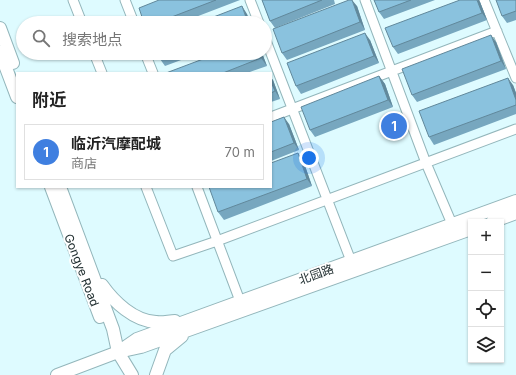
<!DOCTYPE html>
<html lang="zh">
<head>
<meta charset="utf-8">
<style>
  :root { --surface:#fff; --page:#f6f6f6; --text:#222; --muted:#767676; --line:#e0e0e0; --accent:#9e379b }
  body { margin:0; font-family:Inter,"Noto Sans SC",sans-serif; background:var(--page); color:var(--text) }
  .controls { position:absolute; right:12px; bottom:12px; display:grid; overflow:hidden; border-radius:0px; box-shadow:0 1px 3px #0004 }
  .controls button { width:36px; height:36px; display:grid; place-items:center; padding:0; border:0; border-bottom:1px solid var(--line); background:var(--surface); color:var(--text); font:20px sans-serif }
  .you { position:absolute; left:309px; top:158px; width:14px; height:14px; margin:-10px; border:3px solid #fff; border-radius:50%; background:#1a73e8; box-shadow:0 0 0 6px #1a73e833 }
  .badge { display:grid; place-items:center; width:26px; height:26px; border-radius:50%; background:var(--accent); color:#fff; font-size:13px; font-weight:700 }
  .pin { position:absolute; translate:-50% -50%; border:2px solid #fff; box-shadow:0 1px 4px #0006 }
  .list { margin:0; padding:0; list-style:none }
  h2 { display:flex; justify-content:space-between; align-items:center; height:52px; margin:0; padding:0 16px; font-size:17px }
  h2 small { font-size:13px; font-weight:400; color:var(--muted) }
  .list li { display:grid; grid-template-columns:26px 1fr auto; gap:12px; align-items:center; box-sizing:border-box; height:56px; margin:0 8px 8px; padding:0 8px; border:1px solid var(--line); border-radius:0px }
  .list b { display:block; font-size:15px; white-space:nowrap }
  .list p { margin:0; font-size:13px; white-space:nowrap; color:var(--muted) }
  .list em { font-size:13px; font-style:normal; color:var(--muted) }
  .icon { flex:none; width:22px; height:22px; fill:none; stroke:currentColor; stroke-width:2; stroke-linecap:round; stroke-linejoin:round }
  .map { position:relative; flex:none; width:516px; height:375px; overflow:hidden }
  .search { position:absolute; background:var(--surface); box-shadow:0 1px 3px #0004; left:16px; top:16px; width:256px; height:44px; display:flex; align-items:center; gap:10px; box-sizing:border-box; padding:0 14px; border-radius:22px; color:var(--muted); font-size:15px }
  .panel { position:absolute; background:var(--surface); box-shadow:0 1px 3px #0004; left:16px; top:72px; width:256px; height:116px; border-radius:0px }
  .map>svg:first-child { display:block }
</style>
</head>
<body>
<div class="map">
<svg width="516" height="375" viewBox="0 0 516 375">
  <rect width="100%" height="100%" fill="#defbff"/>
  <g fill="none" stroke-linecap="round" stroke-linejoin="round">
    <defs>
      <path id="minor" d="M73,0L82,23
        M125,0L134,23
        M250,0L259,23
        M365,0L426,163L452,224
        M484,0L516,78
        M265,38L351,261
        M94,53L102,73
        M145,53L153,73
        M271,117L497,31
        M146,187L173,256L217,241L516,129
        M197,187L240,301"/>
      <path id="major" d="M0,28L13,63
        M0,52L17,97
        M51,187L100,317
        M60,187L113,329L118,352L132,375
        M492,222L516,213
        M102,285C114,302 134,321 156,322C163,323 169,321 175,321
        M124,348L137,339L516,201
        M57,375L118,352L141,347L471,229
        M156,375L165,350L182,336"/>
    </defs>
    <use href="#minor" stroke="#93b6bb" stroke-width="11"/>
    <use href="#major" stroke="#93b6bb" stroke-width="14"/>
    <use href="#minor" stroke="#fff" stroke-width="9"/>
    <use href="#major" stroke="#fff" stroke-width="12"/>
  </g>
  <path fill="#77a7bf" d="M159,0H240L180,23H144Z
    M262,0H334L335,4L275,28L270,21Z
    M374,0H435L384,19L379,12Z
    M516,0V20L507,23L502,16Z
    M480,2L487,20L398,54L393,47Z
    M357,6L365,30L287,60L282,53Z
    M370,40L379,63L301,94L296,86Z
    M496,42L506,69L417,102L412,95Z
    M157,53H200L165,66L160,59Z
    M262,53L267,66L247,73H166Z
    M379,76L385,84L393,107L315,137L310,130Z
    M271,78L273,80L280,99L271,102Z
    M513,85L516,93V114L434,145L429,137Z
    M271,122L289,124L299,150L271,161Z
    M303,160L312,186L224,220L218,212Z"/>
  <path fill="#61889b" d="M352,0L357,6L365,30L360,22Z
    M477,0H479L480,2L487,20L482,13Z
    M242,6L247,14L251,23H248Z
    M365,33L370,40L379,63L374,56Z
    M491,35L496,42L506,69L501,61Z
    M259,53H262L267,66L261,58Z
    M379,76L385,84L393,107L388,100Z
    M271,78L273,80L280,99L275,91L271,82Z
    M508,78L513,85L516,93V100Z
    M284,117L289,124L299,150L294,143Z
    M298,153L303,160L312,186L307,179Z"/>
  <path fill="#8ac2de" stroke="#61889b" d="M159,0H216L156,23H144L139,8Z
    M262,0H322L270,21Z
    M349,0H352L360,22L282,53L273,29Z
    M374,0H411L379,12Z
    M460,0H477L482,13L393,47L385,28Z
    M496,0H516V11L502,16Z
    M242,6L248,23H198Z
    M365,33L374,56L296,86L287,63Z
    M491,35L501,61L412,95L402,69Z
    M157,53H176L160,59Z
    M219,53H259L261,58L223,73H166Z
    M379,76L388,100L310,130L301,107Z
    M508,78L516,100V105L429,137L419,111Z
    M271,82L275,91L271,93Z
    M284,117L294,143L271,152V122Z
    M298,153L307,179L218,212L209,187H271V163Z"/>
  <g text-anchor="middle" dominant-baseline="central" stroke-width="4" stroke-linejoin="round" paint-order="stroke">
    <g font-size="12" fill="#1d2b2d" stroke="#fff">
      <text transform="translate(82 270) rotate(69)">Gongye Road</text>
      <text transform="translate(316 274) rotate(-20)">北园路</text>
    </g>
  </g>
</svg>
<div class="controls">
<button>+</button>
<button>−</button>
<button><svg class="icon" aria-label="locate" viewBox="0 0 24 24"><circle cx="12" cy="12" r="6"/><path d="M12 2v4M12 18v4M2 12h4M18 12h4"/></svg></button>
<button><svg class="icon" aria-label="layers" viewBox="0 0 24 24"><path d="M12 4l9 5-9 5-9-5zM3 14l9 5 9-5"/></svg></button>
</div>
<div class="you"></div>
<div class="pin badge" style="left:394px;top:126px;background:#3f7fe0">1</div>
<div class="search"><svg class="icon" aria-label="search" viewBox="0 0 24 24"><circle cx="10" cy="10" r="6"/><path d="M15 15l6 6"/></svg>搜索地点</div>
<section class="panel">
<h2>附近<small></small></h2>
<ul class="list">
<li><span class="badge" style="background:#3f7fe0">1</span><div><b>临沂汽摩配城</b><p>商店</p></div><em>70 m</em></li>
</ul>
</section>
</div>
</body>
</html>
